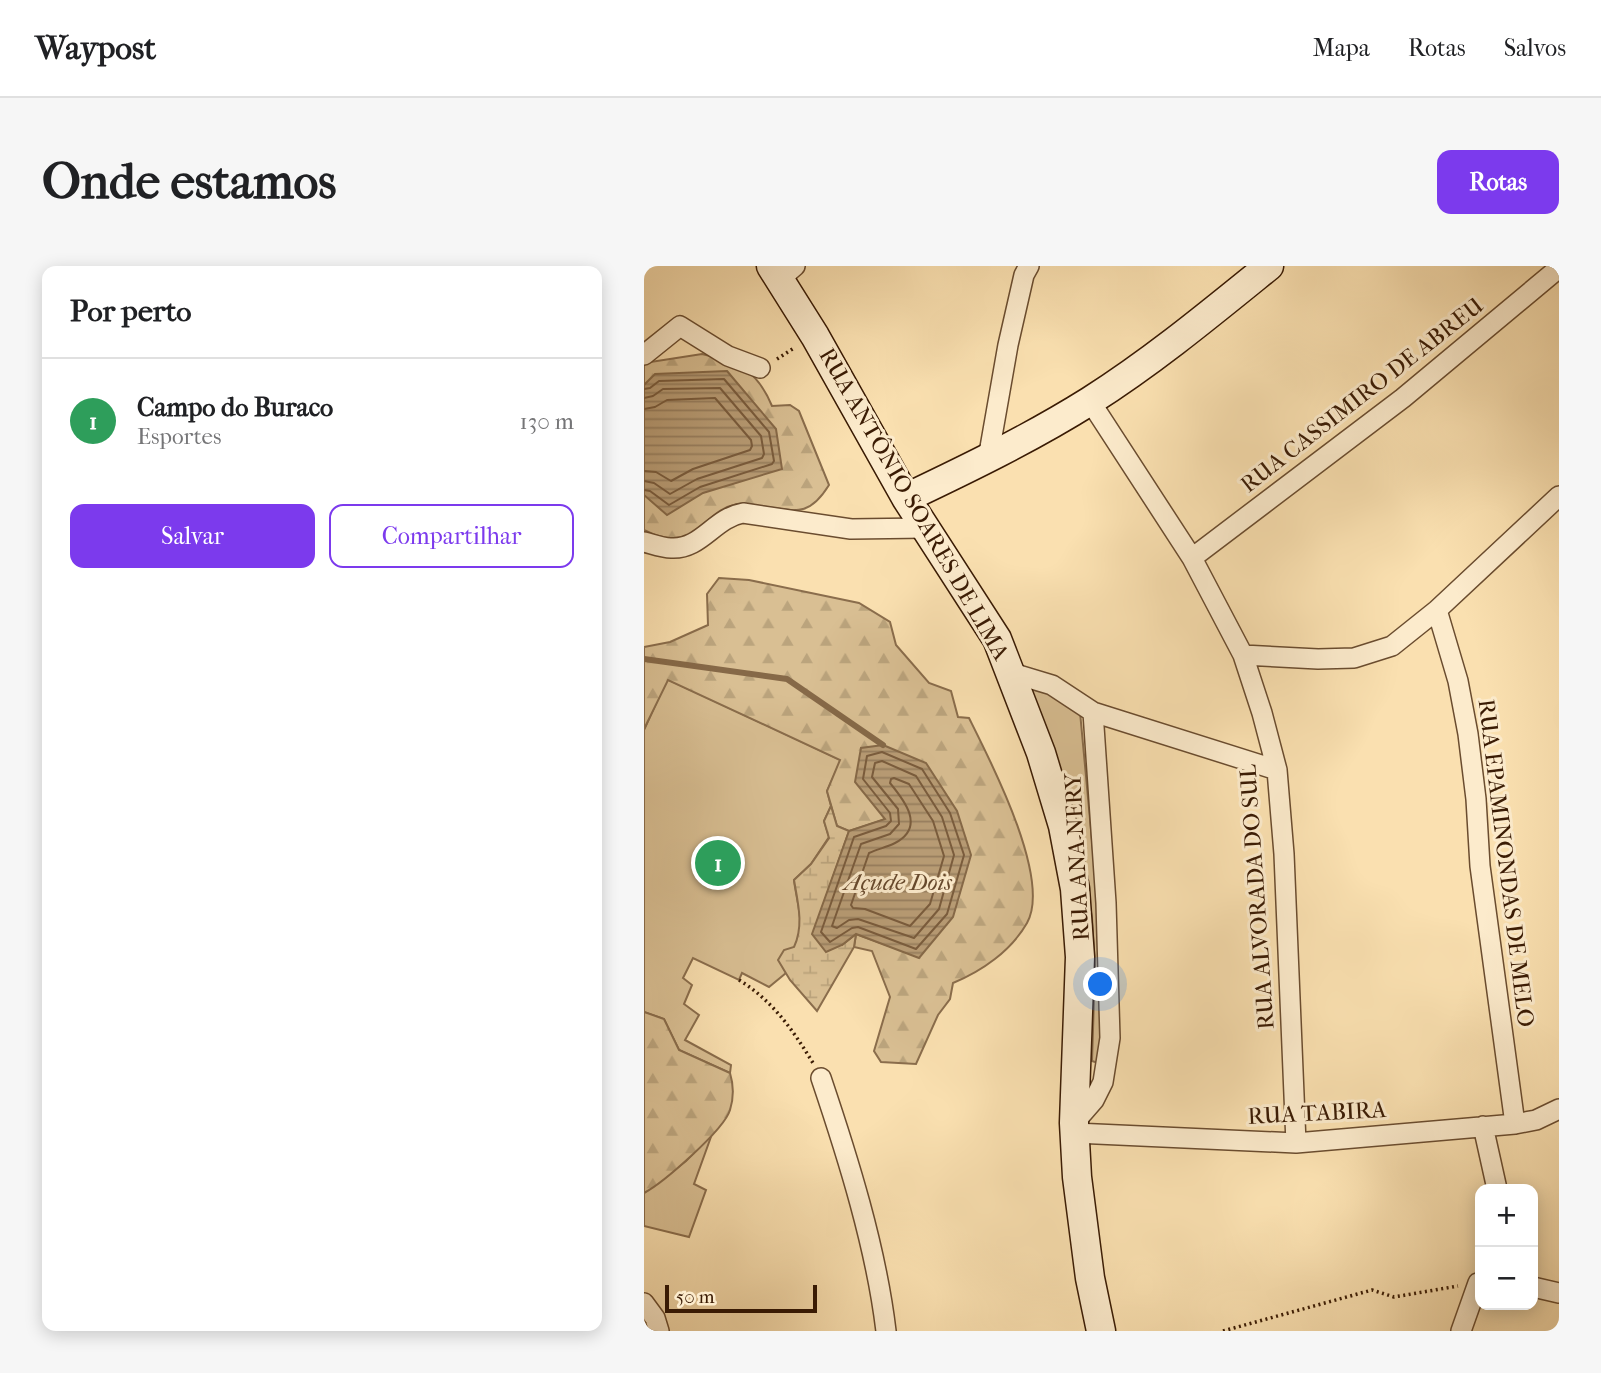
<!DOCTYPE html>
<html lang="pt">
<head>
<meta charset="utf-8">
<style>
  :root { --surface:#fff; --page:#f6f6f6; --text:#202124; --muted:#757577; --line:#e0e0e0; --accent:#7c3aed }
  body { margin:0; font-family:"IM FELL French Canon",serif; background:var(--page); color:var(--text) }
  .controls { position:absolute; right:21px; bottom:21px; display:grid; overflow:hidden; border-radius:14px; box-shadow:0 4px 18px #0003 }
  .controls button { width:63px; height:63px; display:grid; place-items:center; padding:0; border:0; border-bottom:2px solid var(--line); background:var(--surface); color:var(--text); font:35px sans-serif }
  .scale { position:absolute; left:21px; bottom:18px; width:152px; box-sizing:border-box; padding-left:7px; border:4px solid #3a1b04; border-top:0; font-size:19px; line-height:24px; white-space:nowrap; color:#3a1b04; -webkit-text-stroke:5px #fcebcc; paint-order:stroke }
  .you { position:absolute; left:457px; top:719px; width:24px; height:24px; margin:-18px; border:5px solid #fff; border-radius:50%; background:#1a73e8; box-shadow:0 0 0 10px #1a73e833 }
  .badge { display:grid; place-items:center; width:46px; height:46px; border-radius:50%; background:var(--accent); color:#fff; font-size:23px; font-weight:700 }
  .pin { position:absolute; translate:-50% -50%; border:4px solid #fff; box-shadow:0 2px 7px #0006 }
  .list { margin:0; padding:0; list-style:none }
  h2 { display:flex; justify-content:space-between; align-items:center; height:91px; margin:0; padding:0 28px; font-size:30px }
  h2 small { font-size:23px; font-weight:400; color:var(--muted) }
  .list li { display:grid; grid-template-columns:46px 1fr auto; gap:21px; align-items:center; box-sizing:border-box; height:126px; padding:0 28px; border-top:2px solid var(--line) }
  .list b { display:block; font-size:26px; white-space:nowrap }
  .list p { margin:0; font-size:23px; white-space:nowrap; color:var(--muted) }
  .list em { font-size:23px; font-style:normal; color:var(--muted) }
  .actions { display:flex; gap:14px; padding:21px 28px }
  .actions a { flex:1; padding:16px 0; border:2px solid var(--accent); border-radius:14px; text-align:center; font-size:24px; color:var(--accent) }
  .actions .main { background:var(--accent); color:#fff }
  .map { position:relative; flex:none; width:915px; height:1065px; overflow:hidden; border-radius:14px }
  header { display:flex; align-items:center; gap:42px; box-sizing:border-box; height:98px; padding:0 35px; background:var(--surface); border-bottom:2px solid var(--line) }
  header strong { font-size:33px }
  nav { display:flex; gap:38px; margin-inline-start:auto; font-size:24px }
  .intro { display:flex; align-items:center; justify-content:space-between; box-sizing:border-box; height:168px; padding:0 42px }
  h1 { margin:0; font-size:49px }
  .button { padding:18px 32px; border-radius:14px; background:var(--accent); color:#fff; font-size:24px; font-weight:700 }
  main { display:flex; gap:42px; padding:0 42px }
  aside { flex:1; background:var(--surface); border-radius:14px; box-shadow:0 4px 18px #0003 }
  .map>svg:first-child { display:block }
</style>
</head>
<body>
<header>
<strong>Waypost</strong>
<nav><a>Mapa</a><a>Rotas</a><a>Salvos</a></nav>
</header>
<div class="intro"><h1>Onde estamos</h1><a class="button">Rotas</a></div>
<main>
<aside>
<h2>Por perto<small></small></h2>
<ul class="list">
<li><span class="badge" style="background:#2e9e5b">1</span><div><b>Campo do Buraco</b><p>Esportes</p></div><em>130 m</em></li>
</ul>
<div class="actions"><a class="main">Salvar</a><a>Compartilhar</a></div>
</aside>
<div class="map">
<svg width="915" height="1065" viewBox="0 0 915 1065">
  <defs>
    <pattern id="forest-firs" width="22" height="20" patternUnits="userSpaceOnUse" patternTransform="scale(1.75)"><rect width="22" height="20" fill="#d9bf93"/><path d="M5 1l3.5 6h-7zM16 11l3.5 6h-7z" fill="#bba47d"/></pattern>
    <pattern id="wetland-marsh" width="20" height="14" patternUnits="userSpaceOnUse" patternTransform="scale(1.75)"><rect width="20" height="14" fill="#d9bf93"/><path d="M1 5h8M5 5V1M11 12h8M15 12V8" fill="none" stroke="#bba47d"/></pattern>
    <pattern id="water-rules" width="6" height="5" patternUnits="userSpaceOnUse" patternTransform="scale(1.75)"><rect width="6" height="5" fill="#b99d76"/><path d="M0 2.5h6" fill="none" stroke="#977f5f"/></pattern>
  </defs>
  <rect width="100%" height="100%" fill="#fae0b0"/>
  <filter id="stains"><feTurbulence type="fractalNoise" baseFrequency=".00286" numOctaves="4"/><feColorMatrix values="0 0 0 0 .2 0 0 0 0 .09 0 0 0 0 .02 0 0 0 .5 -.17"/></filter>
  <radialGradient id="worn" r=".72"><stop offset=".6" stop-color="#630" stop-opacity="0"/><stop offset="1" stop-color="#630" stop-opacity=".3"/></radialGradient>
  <path fill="#d9bf93" stroke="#8a6d4c" stroke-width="2" d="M23,413L197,494L183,525L187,540L180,555L185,571L167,598L150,614C152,634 164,667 149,683C145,687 139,691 135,694L142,707L125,721L98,707L95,714L49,692L39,712L48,719L40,738L55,749L41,774L87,799L86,807L35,784L20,753L0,746V464Z
    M381,413L436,446L453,628L458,782L454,797L448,795L451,701L448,652L433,561Z
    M68,868L50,918L62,924L45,971L0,960V927L42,895Z"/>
  <path fill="url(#forest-firs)" stroke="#8a6d4c" stroke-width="2" d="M58,88C95,96 113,104 128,140L146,139L155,145L185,219C164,253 150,244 115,240C107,239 100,237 93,238C55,246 53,291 0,264V97Z
    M75,312L105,314L215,337L246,356L252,379L285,417L307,425L314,451L325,452C346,494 408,613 383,657C367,685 338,705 309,717L306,733L294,749L272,798L237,796L230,785L246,731L228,685L210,681L212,668L275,691L242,553L205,565L193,560L183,525L196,494L24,414L0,463V381L26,376L64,359L63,328Z
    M0,746L20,753L35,784L86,807C90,820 90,831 86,844C80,864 19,917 0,927Z"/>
  <path fill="url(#wetland-marsh)" stroke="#8a6d4c" stroke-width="2" d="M187,540L193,560L205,565L169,668L198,679L212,668L210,681L173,745L146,714L134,694L140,684L150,681C160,660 154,637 150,614L167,598L185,572L180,555Z"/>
  <path fill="url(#water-rules)" stroke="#866948" stroke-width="2" d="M83,105L132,163L138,203L59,227L23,249L0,229V119L11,108Z
    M239,479L282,497L313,545L327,589L309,651L275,692L212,668L198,679L182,686L168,668L205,565L241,553L211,516L217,482Z"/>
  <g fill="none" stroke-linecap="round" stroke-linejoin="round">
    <path stroke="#7a5c3d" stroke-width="2" d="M0,123L6,122L15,115L80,113L125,166L130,195L128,198L56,221L25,239L6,225L0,224
      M0,132L9,130L19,123L76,122L117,170L120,188L118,192L53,213L26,228L10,217L0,215
      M0,143L11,141L23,134L71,132L107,174L108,180L106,184L49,203L27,215L12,206L0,205
      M238,486L278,503L306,547L320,589L303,648L272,683L214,661L208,662L186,676L177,666L210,571L242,560L247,555L246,547L219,513L223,490Z
      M238,495L272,510L298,551L310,589L295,643L270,672L214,653L205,654L193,662L188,660L217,578L246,568L255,558L254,543L228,511L231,497Z
      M250,512L265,518L289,555L300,590L286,638L266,660L221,643L209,642L207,639L225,587C234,583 243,581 251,577C282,561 260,534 246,517L247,513Z"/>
    <path stroke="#866948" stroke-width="6" d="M0,393L143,413L239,479"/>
    <defs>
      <path id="street" d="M136,13L151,0
        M0,89L36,60L84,90L116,102
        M446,135L548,292L599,389L618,447L633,504L640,588L652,877
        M344,193L364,79L380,9L385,0
        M0,276C8,278 18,282 27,282C57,284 70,252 99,247L207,263L282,262
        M548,292L759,132L915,2
        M793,344L814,415L824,468L832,533L836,600L871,858
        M599,389L674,393L710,392L748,380L793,344L915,230
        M368,407L408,419L449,446L462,637L466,772L459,816L450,834L430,857
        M449,446L633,504
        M177,812C204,892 232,981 242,1065
        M839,860L853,923
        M431,867L652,877L871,858L892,854L915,843
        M889,1021L915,1027
        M0,1037L11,1052L15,1065
        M817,1065L834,1017H836"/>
      <path id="secondary" d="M127,0L171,70L262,232L353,373L397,487L419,560L431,623L436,691L430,857L433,911L446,1012L457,1065
        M262,232C325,202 387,172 446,135C509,95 567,47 625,0"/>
    </defs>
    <use href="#street" stroke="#6a4c2f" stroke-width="22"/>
    <use href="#secondary" stroke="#3a1b04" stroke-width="31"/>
    <path stroke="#3a1b04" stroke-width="3.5" stroke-dasharray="2 3.5" stroke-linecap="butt" d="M133,93L150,82
      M95,714C128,734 149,764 169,797
      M579,1065L728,1024L750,1031L814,1020"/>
    <use href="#street" stroke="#fcebcc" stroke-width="19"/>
    <use href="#secondary" stroke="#fcebcc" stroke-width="28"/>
  </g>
  <g text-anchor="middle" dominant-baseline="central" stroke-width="6" stroke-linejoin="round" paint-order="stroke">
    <g font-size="23" fill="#3a1b04" stroke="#fcebcc">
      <text transform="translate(718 129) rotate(-38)">RUA CASSIMIRO DE ABREU</text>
      <text transform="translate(270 238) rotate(60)">RUA ANTÔNIO SOARES DE LIMA</text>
      <text transform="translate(433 591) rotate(-93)">RUA ANA NERY</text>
      <text transform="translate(862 597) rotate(83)">RUA EPAMINONDAS DE MELO</text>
      <text transform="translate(613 631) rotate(-94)">RUA ALVORADA DO SUL</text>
      <text transform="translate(673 847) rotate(-3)">RUA TABIRA</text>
    </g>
    <g font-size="24" font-style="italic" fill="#66482c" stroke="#fcebcc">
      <text x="254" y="616">Açude Dois</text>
    </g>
  </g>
  <rect width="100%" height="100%" filter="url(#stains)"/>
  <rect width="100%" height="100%" fill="url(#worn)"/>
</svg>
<div class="controls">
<button>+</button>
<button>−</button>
</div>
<div class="scale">50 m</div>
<div class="you"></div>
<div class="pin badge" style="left:74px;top:597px;background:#2e9e5b">1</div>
</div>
</main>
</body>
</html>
